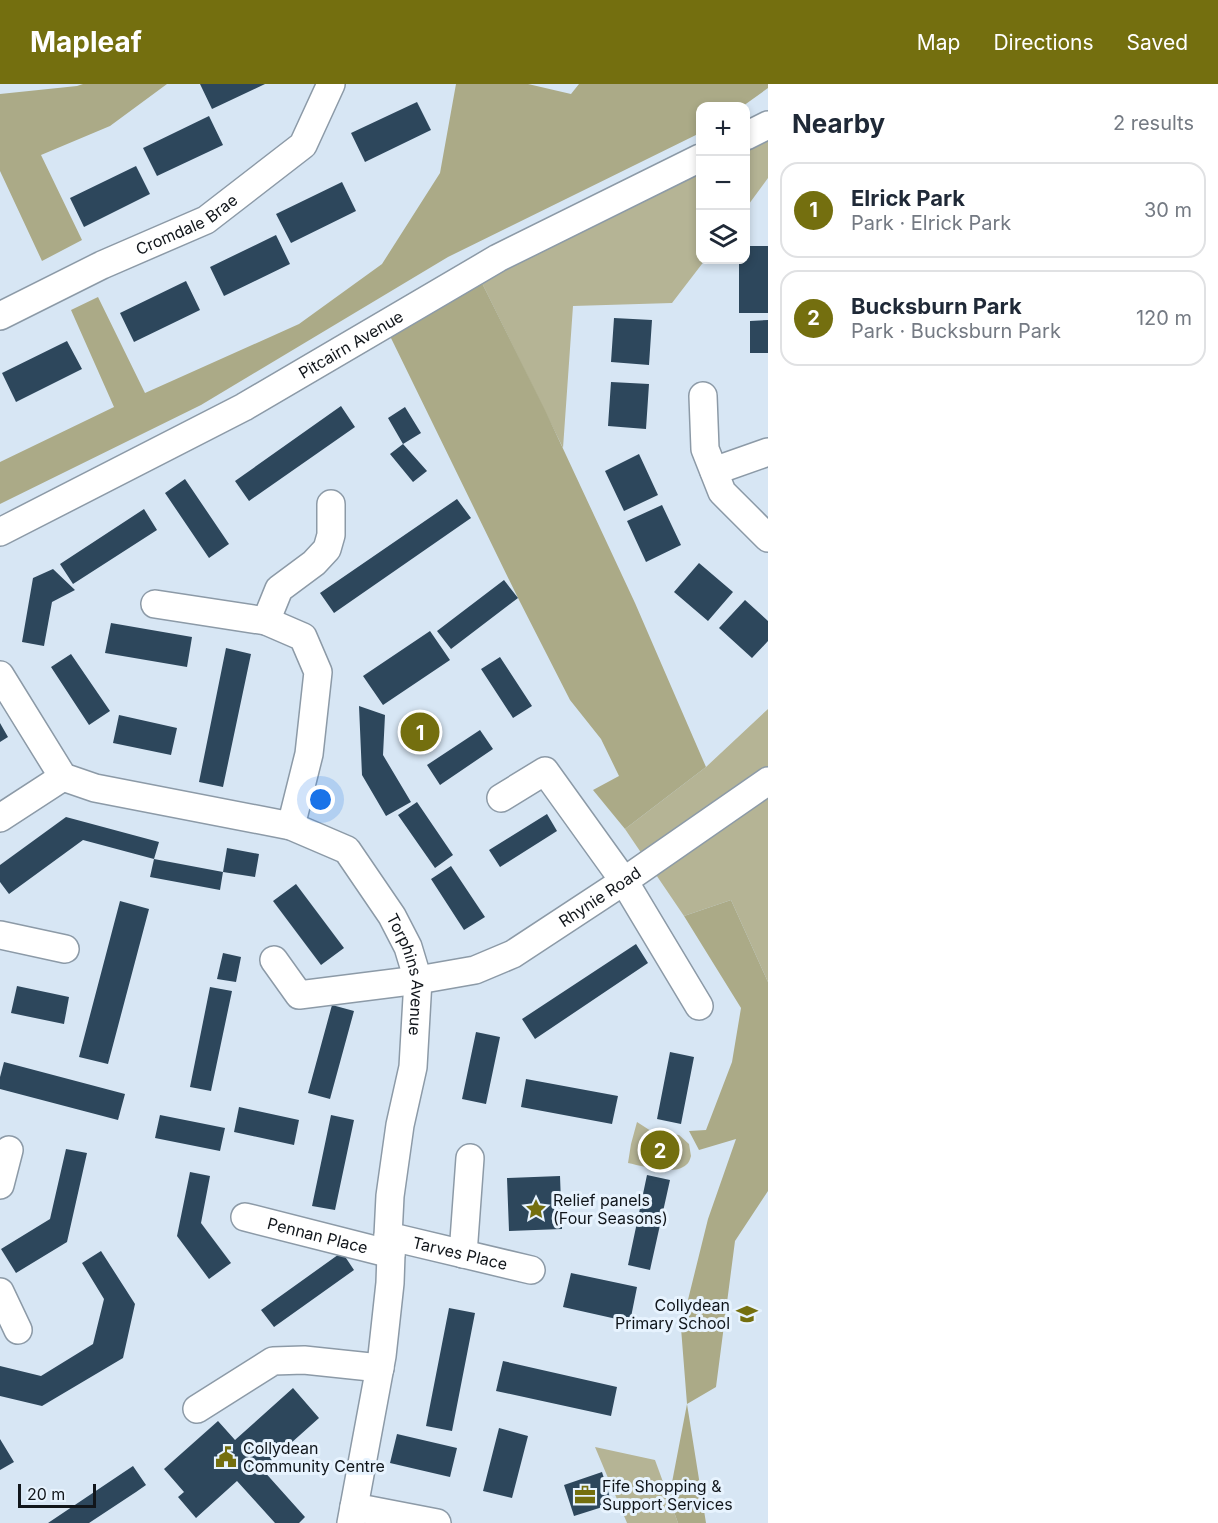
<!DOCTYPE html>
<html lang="en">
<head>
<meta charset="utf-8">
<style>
  :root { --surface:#fff; --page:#f2f2f3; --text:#1f2937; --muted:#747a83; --line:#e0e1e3; --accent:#746f0f }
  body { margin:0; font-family:Inter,sans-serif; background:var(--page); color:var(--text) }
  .controls { position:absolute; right:18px; top:18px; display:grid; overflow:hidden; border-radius:12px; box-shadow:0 3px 9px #0003 }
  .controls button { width:54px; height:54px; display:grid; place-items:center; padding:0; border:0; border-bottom:2px solid var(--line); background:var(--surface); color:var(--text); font:30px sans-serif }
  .scale { position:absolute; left:18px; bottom:15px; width:78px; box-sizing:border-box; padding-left:6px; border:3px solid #11161b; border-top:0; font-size:16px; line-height:21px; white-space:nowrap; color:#11161b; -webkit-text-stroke:4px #e7f3fe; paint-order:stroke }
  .you { position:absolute; left:321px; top:716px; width:21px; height:21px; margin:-15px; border:4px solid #fff; border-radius:50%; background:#1a73e8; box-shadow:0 0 0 9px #1a73e833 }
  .badge { display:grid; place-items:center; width:39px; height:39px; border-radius:50%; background:var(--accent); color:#fff; font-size:20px; font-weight:700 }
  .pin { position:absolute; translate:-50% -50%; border:3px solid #fff; box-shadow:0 2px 6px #0006 }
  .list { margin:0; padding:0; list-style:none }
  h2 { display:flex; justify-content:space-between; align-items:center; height:78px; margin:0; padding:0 24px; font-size:26px }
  h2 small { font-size:20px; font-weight:400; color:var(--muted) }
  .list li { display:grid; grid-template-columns:39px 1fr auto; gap:18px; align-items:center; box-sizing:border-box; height:96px; margin:0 12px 12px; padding:0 12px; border:2px solid var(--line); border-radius:18px }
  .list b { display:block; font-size:22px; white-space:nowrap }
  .list p { margin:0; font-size:20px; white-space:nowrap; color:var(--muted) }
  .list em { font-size:20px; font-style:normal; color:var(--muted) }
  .icon { flex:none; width:33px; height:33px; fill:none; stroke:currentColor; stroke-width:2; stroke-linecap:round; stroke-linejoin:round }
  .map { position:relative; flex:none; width:768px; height:1439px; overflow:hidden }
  header { display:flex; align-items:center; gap:36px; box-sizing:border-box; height:84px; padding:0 30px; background:var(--accent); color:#fff }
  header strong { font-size:28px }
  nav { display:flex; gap:33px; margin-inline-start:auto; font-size:21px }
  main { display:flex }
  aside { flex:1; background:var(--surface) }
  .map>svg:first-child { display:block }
</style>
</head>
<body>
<header>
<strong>Mapleaf</strong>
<nav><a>Map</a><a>Directions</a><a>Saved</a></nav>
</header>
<main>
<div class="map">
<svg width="768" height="1439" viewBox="0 0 768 1439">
  <rect width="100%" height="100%" fill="#d7e6f4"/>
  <path fill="#b5b495" d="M768,55V94L746,124V66Z
    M700,87V176H705L672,219L573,222L563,364L481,197Z
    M768,625V898L731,816L684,832L625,745L706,683Z
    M637,1038L651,1047L679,1051L689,1060L691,1072C690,1075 689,1079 686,1081C674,1092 642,1082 628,1079L631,1060Z
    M595,1363L655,1376L678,1439H627Z"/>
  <path fill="#abaa87" d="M83,0H167L110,42L41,71L82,156L42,177L0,87V10L77,2Z
    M456,0H528L571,10L579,0H768V4L743,22H700V49L448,173L201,321L0,420V378L114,323L71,226L98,213L145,309L299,240L382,180L440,89Z
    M481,197L545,326L635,519L706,683L625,745L593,706L619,692L601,655L570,616L518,514L390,252Z
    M731,816L768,898V1107L735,1157L716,1303L687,1320L706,1439H678L669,1414L687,1320L681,1244L708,1135L736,1055L699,1066L689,1047L706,1046L732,978L741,924L684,832Z"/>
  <path fill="#2d475c" d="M200,0H265L212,25Z
    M417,18L431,46L365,78L351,49Z
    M209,32L223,61L157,92L143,64Z
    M136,82L150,110L84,143L70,114Z
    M342,98L356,127L291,159L276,130Z
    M276,151L290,180L224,212L210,183Z
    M746,162H768V229H739V176H746Z
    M186,197L200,226L134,258L120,229Z
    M614,234L652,236L649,281L611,278Z
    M768,236V269H750V237Z
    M67,257L82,285L16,318L2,289Z
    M611,298L649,300L646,345L608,342Z
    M341,322L355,343L249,417L235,397Z
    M405,323L421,349L403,360L388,334Z
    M403,360L427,387L413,398L390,370Z
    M639,370L658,411L624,427L605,387Z
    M185,395L229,460L209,474L165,409Z
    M457,415L471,434L334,529L320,509Z
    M662,421L681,461L646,478L627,437Z
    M144,425L157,446L73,500L60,480Z
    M699,479L733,508L708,537L674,508Z
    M53,485L75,506L52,518L44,562L22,558L33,494Z
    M504,496L518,514L451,565L437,547Z
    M745,516L768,537V557L752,574L719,544Z
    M111,539L192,553L187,583L105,569Z
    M430,547L450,576L383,621L363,592Z
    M226,564L251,570L223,703L199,698Z
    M71,570L110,627L89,641L51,583Z
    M500,573L532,622L513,634L481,585Z
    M359,622L385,631L383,671L411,718L386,732L362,691Z
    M119,631L177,644L171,671L113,659Z
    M0,639L8,653L0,658Z
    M480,646L493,665L440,701L427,681Z
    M417,718L453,771L435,784L398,731Z
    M547,730L557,747L500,783L489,766Z
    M66,733L159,758L154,775L83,756L9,810L0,798V781Z
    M227,764L259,770L255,793L223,788Z
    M154,775L223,788L220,806L150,793Z
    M451,782L485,833L464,846L431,795Z
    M296,800L344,864L321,881L273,817Z
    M120,817L149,825L108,980L79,973Z
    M636,860L648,879L535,955L522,935Z
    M223,869L241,873L236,898L217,895Z
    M17,902L69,913L64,940L11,929Z
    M210,903L232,907L211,1007L190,1003Z
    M332,921L354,927L330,1015L308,1009Z
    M476,948L500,953L486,1020L462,1015Z
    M670,968L694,973L681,1040L657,1035Z
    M4,978L125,1010L118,1036L0,1005V993Z
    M526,995L618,1012L612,1040L521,1023Z
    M239,1023L299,1036L294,1061L234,1048Z
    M160,1031L225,1044L220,1067L155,1054Z
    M331,1031L354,1036L335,1126L312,1122Z
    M66,1065L87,1069L67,1158L16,1189L1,1165L50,1135Z
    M190,1088L210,1092L201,1139L231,1179L209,1195L177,1152Z
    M647,1091L670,1096L650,1186L628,1181Z
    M560,1092L562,1145L509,1147L507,1094Z
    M101,1167L135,1220L123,1274L42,1322L0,1312V1282L41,1292L93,1260L104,1215L82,1179Z
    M342,1168L354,1186L274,1243L261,1226Z
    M571,1189L637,1203L630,1238L563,1223Z
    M449,1224L475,1229L452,1347L426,1342Z
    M503,1277L617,1303L611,1332L496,1307Z
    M293,1304L319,1334L262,1385L305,1433L299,1439H275L237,1397L196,1434L178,1413L184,1408L164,1385L218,1337L235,1356Z
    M499,1344L528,1352L512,1414L483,1407Z
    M397,1350L457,1364L450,1393L390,1379Z
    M0,1355L14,1378L0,1386Z
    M133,1382L146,1401L136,1408L89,1439H48Z
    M602,1388L612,1420L574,1432L564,1401Z"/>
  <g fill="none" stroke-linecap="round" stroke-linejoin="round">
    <defs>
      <g id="minor">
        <path d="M746,52L768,41"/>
        <path id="s1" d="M0,232L102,181L206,136L303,61L331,0"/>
        <path d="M703,312L705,365L722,408L768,454"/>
        <path d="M714,387L768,368"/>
        <path id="s2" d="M0,448L244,323L498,174L700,74"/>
        <path d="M155,520L266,537L303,553L318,588L309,670L291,742"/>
        <path d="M266,537L279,505L314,479L327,465L331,451V420"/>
        <path id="s3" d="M0,591L63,693L95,704L291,742L347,766L392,832L408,863L418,896L413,983L400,1041L390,1112L388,1152L391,1170L390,1199L382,1272L351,1439"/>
        <path d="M501,714L545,687L624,797L699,922"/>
        <path d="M0,734L63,693"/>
        <path d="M0,851L65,865"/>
        <path id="s4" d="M274,876L299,911L418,896L475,886L513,870L624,797L768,697"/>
        <path d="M0,1101L9,1066"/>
        <path id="s5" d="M245,1133L391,1170"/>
        <path id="s6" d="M388,1152L531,1186"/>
        <path d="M463,1170L470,1074"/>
        <path d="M0,1208L18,1246"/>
        <path d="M197,1325L273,1277L304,1276L380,1284"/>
        <path d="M354,1423L437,1439"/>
      </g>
    </defs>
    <use href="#minor" stroke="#8c9aa7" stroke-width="30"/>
    <use href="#minor" stroke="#fff" stroke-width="27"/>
  </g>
  <defs>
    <symbol id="sight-bare" viewBox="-9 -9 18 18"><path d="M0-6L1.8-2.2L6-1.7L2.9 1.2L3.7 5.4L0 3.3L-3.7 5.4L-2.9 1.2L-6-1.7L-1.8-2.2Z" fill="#746f0f" stroke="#e7f3fe" stroke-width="2.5" paint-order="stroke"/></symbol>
    <symbol id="school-bare" viewBox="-9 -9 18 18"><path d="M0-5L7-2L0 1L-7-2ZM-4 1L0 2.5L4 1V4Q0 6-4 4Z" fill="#746f0f" stroke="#e7f3fe" stroke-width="2.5" paint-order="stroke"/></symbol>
    <symbol id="civic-bare" viewBox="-9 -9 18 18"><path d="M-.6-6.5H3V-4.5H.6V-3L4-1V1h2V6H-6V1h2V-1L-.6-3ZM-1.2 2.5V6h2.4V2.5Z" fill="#746f0f" stroke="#e7f3fe" stroke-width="2.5" paint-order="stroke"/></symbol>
    <symbol id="office-bare" viewBox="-9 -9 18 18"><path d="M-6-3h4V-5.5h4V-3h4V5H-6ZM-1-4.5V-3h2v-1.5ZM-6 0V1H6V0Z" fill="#746f0f" stroke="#e7f3fe" stroke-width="2.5" paint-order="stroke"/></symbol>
  </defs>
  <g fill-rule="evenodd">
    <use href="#sight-bare" x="521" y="1110" width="30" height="30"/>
    <use href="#school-bare" x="732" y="1215" width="30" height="30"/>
    <use href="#civic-bare" x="211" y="1358" width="30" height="30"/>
    <use href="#office-bare" x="570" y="1396" width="30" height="30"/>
  </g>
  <g text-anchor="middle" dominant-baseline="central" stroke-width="6" stroke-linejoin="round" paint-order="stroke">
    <g font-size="16" fill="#11161b" stroke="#e7f3fe">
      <text stroke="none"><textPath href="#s1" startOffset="208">Cromdale Brae</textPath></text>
      <text stroke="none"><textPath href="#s2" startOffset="398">Pitcairn Avenue</textPath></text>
      <text stroke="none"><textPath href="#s4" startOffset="366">Rhynie Road</textPath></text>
      <text stroke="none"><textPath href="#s3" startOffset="556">Torphins Avenue</textPath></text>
      <text stroke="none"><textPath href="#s5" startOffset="75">Pennan Place</textPath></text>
      <text stroke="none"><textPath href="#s6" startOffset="74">Tarves Place</textPath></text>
    </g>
    <g font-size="16" fill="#11161b" stroke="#e7f3fe" text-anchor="start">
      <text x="553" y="1116">Relief panels<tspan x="553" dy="18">(Four Seasons)</tspan></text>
      <text x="730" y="1221" text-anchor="end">Collydean<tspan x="730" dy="18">Primary School</tspan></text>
      <text x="243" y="1364">Collydean<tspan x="243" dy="18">Community Centre</tspan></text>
      <text x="602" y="1402">Fife Shopping &amp;<tspan x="602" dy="18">Support Services</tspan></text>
    </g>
  </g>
</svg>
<div class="controls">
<button>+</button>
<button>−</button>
<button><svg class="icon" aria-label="layers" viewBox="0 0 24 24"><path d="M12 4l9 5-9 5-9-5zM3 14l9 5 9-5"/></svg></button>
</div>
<div class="scale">20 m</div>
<div class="you"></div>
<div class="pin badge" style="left:420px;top:648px">1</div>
<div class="pin badge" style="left:660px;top:1066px">2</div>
</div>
<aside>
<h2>Nearby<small>2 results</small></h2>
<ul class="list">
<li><span class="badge">1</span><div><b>Elrick Park</b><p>Park · Elrick Park</p></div><em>30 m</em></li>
<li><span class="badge">2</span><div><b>Bucksburn Park</b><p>Park · Bucksburn Park</p></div><em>120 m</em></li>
</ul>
</aside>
</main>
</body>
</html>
